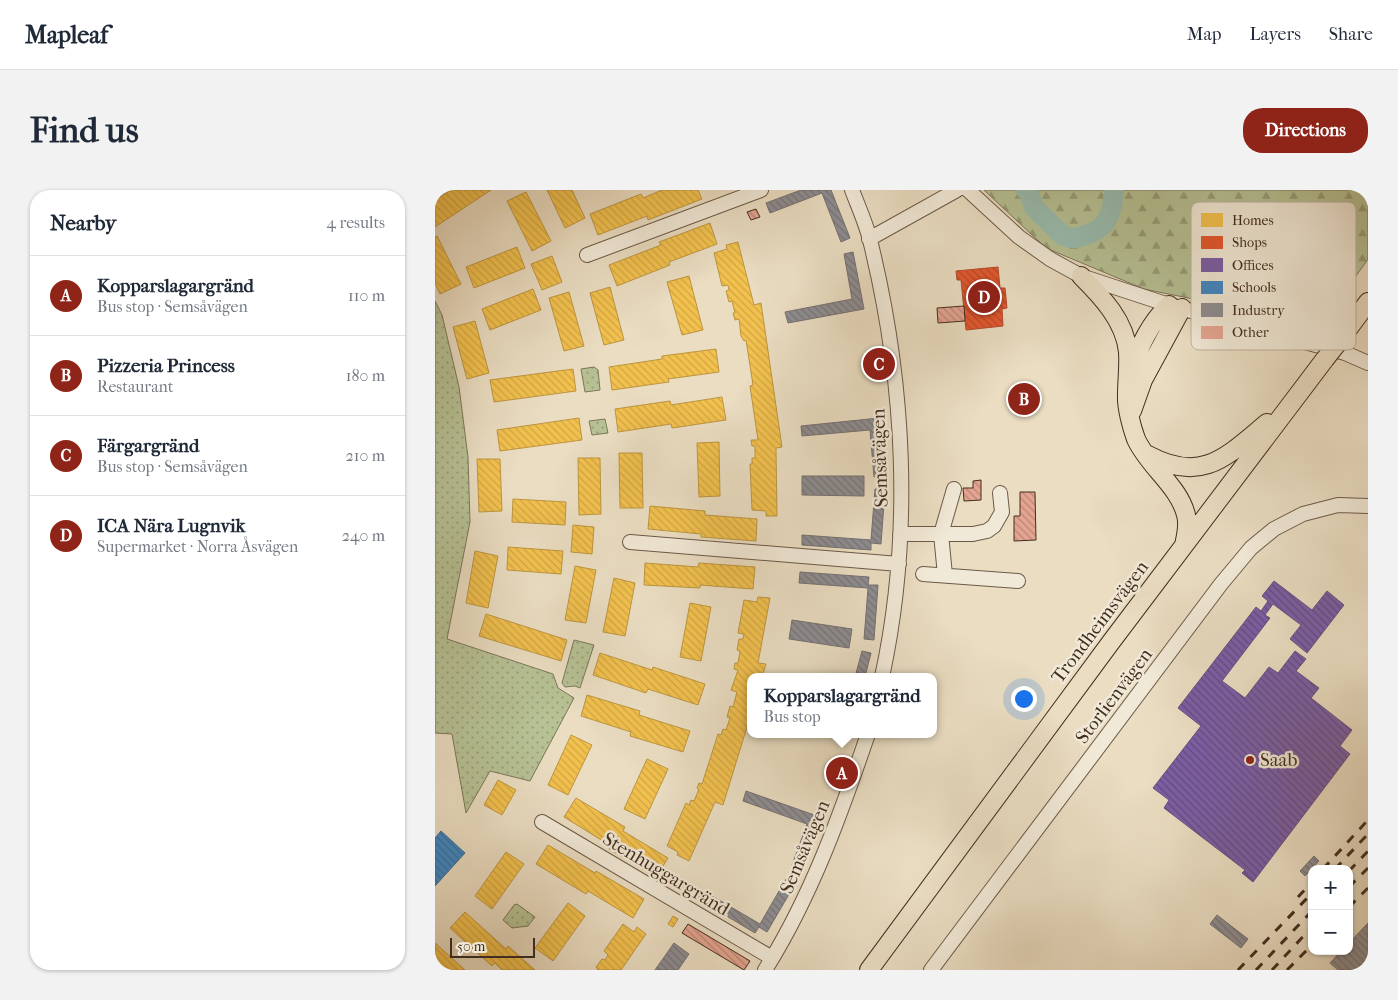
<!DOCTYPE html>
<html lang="en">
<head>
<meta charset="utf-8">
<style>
  :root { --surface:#fff; --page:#f2f2f3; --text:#1f2937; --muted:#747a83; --line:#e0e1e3; --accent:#8f2418 }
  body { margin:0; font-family:"IM FELL French Canon",serif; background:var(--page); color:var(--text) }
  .controls { position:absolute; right:15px; bottom:15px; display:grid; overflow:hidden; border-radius:10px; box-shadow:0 1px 4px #0004 }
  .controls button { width:45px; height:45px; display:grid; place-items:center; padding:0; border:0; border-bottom:1px solid var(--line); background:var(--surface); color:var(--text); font:25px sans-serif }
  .scale { position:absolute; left:15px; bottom:12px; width:85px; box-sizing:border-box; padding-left:5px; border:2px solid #422d1f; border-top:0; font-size:14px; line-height:18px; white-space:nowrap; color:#422d1f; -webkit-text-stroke:4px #f1e9d7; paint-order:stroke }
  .you { position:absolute; left:588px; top:508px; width:18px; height:18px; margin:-12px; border:4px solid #fff; border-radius:50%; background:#1a73e8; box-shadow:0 0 0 8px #1a73e833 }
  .badge { display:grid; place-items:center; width:32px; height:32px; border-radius:50%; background:var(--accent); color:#fff; font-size:16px; font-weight:700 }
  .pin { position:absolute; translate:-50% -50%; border:2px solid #fff; box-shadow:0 1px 5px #0006 }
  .popup { position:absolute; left:312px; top:483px; width:190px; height:65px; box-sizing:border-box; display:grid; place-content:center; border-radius:10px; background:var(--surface); filter:drop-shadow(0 1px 4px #0005); font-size:16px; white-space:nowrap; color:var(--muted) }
  .popup b { font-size:19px; color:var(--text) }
  .popup::after { content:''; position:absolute; left:50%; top:100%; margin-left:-10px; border:10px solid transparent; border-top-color:var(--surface) }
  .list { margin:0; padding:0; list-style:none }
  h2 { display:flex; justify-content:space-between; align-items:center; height:65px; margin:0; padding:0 20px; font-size:21px }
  h2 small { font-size:16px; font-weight:400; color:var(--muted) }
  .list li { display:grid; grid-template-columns:32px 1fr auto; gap:15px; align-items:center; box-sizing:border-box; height:80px; padding:0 20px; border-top:1px solid var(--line) }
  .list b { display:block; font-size:19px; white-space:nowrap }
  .list p { margin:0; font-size:16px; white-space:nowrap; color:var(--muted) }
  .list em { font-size:16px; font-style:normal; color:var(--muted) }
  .map { position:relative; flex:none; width:933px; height:780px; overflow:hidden; border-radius:20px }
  header { display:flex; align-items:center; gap:30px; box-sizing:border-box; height:70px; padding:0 25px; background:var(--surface); border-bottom:1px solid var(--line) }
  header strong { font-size:24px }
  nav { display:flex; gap:28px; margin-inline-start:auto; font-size:18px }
  .intro { display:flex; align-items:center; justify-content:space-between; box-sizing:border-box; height:120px; padding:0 30px }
  h1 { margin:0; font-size:35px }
  .button { padding:12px 22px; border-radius:20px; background:var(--accent); color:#fff; font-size:18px; font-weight:700 }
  main { display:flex; gap:30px; padding:0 30px }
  aside { flex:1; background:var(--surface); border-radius:20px; box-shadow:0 1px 4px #0004 }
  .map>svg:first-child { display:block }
</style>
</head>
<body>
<header>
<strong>Mapleaf</strong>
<nav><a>Map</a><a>Layers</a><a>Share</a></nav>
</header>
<div class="intro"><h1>Find us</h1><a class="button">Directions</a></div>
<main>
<aside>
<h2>Nearby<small>4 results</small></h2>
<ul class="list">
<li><span class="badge">A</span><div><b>Kopparslagargränd</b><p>Bus stop · Semsåvägen</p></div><em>110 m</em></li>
<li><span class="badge">B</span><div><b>Pizzeria Princess</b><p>Restaurant</p></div><em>180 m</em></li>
<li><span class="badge">C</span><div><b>Färgargränd</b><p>Bus stop · Semsåvägen</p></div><em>210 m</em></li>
<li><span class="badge">D</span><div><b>ICA Nära Lugnvik</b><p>Supermarket · Norra Åsvägen</p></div><em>240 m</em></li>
</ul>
</aside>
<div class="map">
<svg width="933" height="780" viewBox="0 0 933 780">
  <defs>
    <pattern id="forest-firs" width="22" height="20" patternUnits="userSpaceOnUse" patternTransform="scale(1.25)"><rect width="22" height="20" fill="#b6c194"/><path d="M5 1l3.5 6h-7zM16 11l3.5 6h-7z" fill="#969d78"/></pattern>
    <pattern id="park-dots" width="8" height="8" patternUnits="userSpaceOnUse" patternTransform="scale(1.25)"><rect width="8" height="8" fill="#b6c194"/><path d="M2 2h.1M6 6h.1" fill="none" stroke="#969d78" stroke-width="1.8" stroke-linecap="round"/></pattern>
    <pattern id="homes-back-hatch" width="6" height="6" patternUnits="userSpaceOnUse" patternTransform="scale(1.25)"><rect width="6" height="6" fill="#f2c14e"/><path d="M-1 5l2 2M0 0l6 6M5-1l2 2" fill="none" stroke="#d1a644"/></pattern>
    <pattern id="shops-back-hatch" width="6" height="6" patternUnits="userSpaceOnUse" patternTransform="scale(1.25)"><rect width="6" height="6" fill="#e4572e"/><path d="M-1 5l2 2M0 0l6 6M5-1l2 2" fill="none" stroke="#ba4827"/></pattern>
    <pattern id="offices-back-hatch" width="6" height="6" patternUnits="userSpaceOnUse" patternTransform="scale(1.25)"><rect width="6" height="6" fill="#7b5ea7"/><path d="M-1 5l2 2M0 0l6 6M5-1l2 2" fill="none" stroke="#614a80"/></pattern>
    <pattern id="schools-back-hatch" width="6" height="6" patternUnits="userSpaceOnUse" patternTransform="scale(1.25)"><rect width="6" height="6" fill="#3f88c5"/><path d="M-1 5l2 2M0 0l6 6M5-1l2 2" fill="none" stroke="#36709f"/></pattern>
    <pattern id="industry-back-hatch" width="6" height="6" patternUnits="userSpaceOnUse" patternTransform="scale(1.25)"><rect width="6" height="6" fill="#8d8d92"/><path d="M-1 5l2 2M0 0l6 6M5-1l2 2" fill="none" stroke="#757477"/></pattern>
    <pattern id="building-back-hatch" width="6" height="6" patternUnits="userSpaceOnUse" patternTransform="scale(1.25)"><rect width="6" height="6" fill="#e4a490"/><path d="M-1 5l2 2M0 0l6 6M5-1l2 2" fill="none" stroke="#ba8675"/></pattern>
  </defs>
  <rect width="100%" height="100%" fill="#eaddc2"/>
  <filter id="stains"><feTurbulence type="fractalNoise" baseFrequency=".004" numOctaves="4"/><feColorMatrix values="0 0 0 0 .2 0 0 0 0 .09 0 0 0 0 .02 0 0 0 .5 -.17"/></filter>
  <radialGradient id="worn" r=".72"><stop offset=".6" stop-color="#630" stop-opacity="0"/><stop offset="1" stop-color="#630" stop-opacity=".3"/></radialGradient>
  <path fill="url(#forest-firs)" stroke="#7c775a" d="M549,0H933V69L886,135L709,99L611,58Z"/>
  <path fill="url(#park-dots)" stroke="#7c775a" d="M0,111L7,125L24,197L33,267L35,332L12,449L118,484L123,498L139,508L95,591L55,581L31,623L17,544L0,543Z
    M159,177L163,180L165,200L150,202L146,179Z
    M170,229L173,243L157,245L154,231Z
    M139,450L159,455L145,498L140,496L130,497L127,493Z
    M82,714L100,727L93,736L77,738L68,730L79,715Z"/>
  <path fill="url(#homes-back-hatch)" stroke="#bd9540" d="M16,0H56L0,37V10Z
    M112,0H137L150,28L130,38Z
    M227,0H263L267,9L213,30L212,26L163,45L155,24L206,4L208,8Z
    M91,2L116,51L97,61L72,11Z
    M275,33L282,54L234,72L235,75L182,96L174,75L226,55L224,52Z
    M2,46L26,94L5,104L0,93V47Z
    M303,52L319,115L326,113L347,257L341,258L342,326H331V321L317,320L315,274H317V268H320V256H317L316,250H323L315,196L318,195L311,150L309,151L306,146L304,129L300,130L298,123H300L297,111L294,112L291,101L294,100L293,95L287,96L279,63L292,59L291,55Z
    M82,57L90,78L39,98L31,77Z
    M117,66L127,92L107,100L96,74Z
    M254,86L268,140L247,145L232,92Z
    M175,97L189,150L169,155L155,103Z
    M98,99L106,120L55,140L47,119Z
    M134,102L149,156L129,161L114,108Z
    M40,131L54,183L32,189L18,137Z
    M281,159L284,182L233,189L234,192L177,200L174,177L227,169V166Z
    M138,179L141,201L59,212L55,190Z
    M287,207L291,230L237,238L236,234L183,242L180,219L235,211L236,215Z
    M144,228L147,250L65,261L62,240Z
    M284,252L285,306L264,307L262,253Z
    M184,263H207L208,318H185Z
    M143,268H165L166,324L144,325Z
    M42,269H65L67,321L44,322Z
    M78,309L131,312L130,335L77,332Z
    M215,316L270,321V325L322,329L321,351L266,347V344L213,339Z
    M138,335L159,337L157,364L136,362Z
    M73,357L128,361L126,384L72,380Z
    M40,361L63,366L53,418L31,413Z
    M210,373L263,377L264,373L320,377L318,399L265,395V398L209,395Z
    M140,376L161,380L151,433L130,430Z
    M179,388L200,393L190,446L168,442Z
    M323,407L335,408L323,473L331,474L327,487H316V524L288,615L280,612L254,671L242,665L243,662L232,656L251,613L254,615L256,610L259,611L264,599L262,598L264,593L267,594L283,544L286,545L288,539L291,540L295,528L292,527L295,516L298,517L302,502L296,500L303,480L299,479L300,473H303L305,461L302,460L304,449H308L309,444L303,443L309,410L322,412Z
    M255,413L276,417L266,471L245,467Z
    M51,424L132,450L126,471L44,446Z
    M165,463L217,480L218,477L270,494L263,515L213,499L211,503L158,485Z
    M152,505L205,521L204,525L255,541L248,562L195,546L196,542L146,526Z
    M136,545L157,555L133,605L113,595Z
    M212,569L233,579L210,629L189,619Z
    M63,590L81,600L67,625L49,615Z
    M141,608L190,637L188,641L233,668L221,687L174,659L176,656L129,627Z
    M113,655L160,683L161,681L209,709L198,728L153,701L151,704L101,674Z
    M71,662L89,674L57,719L40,706Z
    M133,713L150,726L118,771L100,758Z
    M30,722L71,759L73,756L100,780H67L60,773L57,776L15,738Z
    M238,726L243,729L238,737L233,734Z
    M188,734L199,742L202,737L211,744L186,780H163L161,777L167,769L170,770L173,765L169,761Z
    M0,753L30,780H0Z"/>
  <path fill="url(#shops-back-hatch)" stroke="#b34a2a" d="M563,77L565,98H570L572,118L567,119L568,136L531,140L526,90H522L521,81Z
    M586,195H599L600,221H579V198H586Z"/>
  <path fill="url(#offices-back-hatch)" stroke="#6a4f7e" d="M839,391L877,420L892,401L909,415L872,463L855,449L866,435L838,414L830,425L835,428L787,491L810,508L834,477L843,483L860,461L871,469L861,481L884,498L876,508L917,540L905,556L915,564L818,692L807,683L810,680L729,618L734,610L718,598L766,536L743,518L821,417L826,421L833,411L827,406Z"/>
  <path fill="url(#schools-back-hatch)" stroke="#406d93" d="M6,641L30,663L0,696V648Z"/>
  <path fill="url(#industry-back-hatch)" stroke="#767070" d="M366,0H396L415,48L406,52L387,3L335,23L331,13Z
    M418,62L429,119L353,133L350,122L417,109L409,64Z
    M444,228L450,286L439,287L435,240L367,246L366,236Z
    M367,286H429V306L367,305Z
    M440,299L450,300L446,354L436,353V360L367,355V345L436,350Z
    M365,382L434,387L433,395H443L439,450L429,449L433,398L364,393Z
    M357,430L417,439L414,458L354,449Z
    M427,461L436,463L430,487H420Z
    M311,601L385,627L365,682L356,678L372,634L308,611Z
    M879,666L884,671L870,686L865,681Z
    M351,689L360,694L332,742L324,737L320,743L260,707L265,699L325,734Z
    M782,725L813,749L806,758L775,734Z
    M933,733V780H903L895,773L906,761H914V753Z
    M239,753L254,764L243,780H220Z"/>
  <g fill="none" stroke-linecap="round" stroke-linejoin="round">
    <path stroke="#98bcaf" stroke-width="20" d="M591,0C596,4 596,11 599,17C603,22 608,26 613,31C630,49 633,53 658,42C675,35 678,16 679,0"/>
  </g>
  <path fill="url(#building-back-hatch)" stroke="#422d1f" d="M321,19L325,27L316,30L312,22Z
    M529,116L530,131L503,133L502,118Z
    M546,290V310L529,311L528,298H538V291Z
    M585,302H600L601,350L579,351V326H585Z
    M253,734L315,771L309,780L247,743Z"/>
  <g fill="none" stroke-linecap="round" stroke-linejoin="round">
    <defs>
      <path id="minor" d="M417,0C423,16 431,33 435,50C470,192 478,344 447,487
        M533,0L584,47L615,69L646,86L734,115L910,163L933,173
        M434,49L522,0
        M152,65L326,0
        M465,344H538L552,341L559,336L567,322L565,303
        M195,352L464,374
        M488,384L583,391
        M510,385L506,344L519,299
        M107,632L337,768
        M330,780C376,707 405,626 433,544
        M496,780L786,394L816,358L839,339L868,324L903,315L933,316"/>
      <path id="major" d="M646,86C667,107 690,131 693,162C694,177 692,190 692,204C691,217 697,238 701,249C713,276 744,296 751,325C754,335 751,346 749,355
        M905,150L933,112
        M696,180C705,155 715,133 734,115
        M697,221L708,190L747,118
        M713,265C767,294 791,267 832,233
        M434,780L676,452L890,169"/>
    </defs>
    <use href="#minor" stroke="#6c5948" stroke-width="16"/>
    <use href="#major" stroke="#422d1f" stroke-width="20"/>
    <use href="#minor" stroke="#f1e9d7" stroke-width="14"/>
    <use href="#major" stroke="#eaddc2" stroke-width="18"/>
    <path stroke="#422d1f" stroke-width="3" stroke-dasharray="9 9" stroke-linecap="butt" d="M888,679L933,630
      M900,679L933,644
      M914,681L933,661
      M914,697L933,678
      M863,707L877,692
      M914,717L933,698
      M803,780L877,703
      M821,780L877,721
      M837,780L877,737
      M852,780L877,755"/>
    <defs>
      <path id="major-bridge" d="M890,169L905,150"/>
    </defs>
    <use href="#major-bridge" stroke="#422d1f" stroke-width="20" stroke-linecap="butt"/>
    <use href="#major-bridge" stroke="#eaddc2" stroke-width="18"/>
  </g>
  <circle fill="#8f2418" stroke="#f1e9d7" stroke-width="2" cx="815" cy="570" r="5"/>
  <g text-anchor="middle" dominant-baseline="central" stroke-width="5" stroke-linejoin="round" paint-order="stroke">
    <g font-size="19" fill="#422d1f" stroke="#f1e9d7">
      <text transform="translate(445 268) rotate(-92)">Semsåvägen</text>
      <text transform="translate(665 432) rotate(-53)">Trondheimsvägen</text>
      <text transform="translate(679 506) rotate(-53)">Storlienvägen</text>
      <text transform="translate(370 657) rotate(-67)">Semsåvägen</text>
      <text transform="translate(231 684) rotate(31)">Stenhuggargränd</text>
    </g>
    <g font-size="19" fill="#422d1f" stroke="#f1e9d7" text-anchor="start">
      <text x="825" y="570">Saab</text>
    </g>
  </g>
  <rect x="756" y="12" width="165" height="148" rx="8" fill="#f1e9d7" stroke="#bcb1a0" stroke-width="1"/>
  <rect x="766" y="23" width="22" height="14" fill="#f2c14e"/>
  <rect x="766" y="46" width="22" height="13" fill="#e4572e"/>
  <rect x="766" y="68" width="22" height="14" fill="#7b5ea7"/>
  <rect x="766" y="91" width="22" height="13" fill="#3f88c5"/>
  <rect x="766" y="113" width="22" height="14" fill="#8d8d92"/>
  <rect x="766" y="136" width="22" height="13" fill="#e4a490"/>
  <g font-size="14" fill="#422d1f">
    <text x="797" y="35">Homes</text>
    <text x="797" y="57">Shops</text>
    <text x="797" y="80">Offices</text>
    <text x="797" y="102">Schools</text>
    <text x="797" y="125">Industry</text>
    <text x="797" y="147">Other</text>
  </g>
  <rect width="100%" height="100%" filter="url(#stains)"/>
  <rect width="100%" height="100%" fill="url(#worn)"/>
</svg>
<div class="controls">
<button>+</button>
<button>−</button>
</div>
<div class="scale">50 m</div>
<div class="you"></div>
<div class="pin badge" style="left:407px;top:583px">A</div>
<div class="popup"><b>Kopparslagargränd</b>Bus stop</div>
<div class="pin badge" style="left:589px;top:209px">B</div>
<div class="pin badge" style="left:444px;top:174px">C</div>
<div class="pin badge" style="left:549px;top:107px">D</div>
</div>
</main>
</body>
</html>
